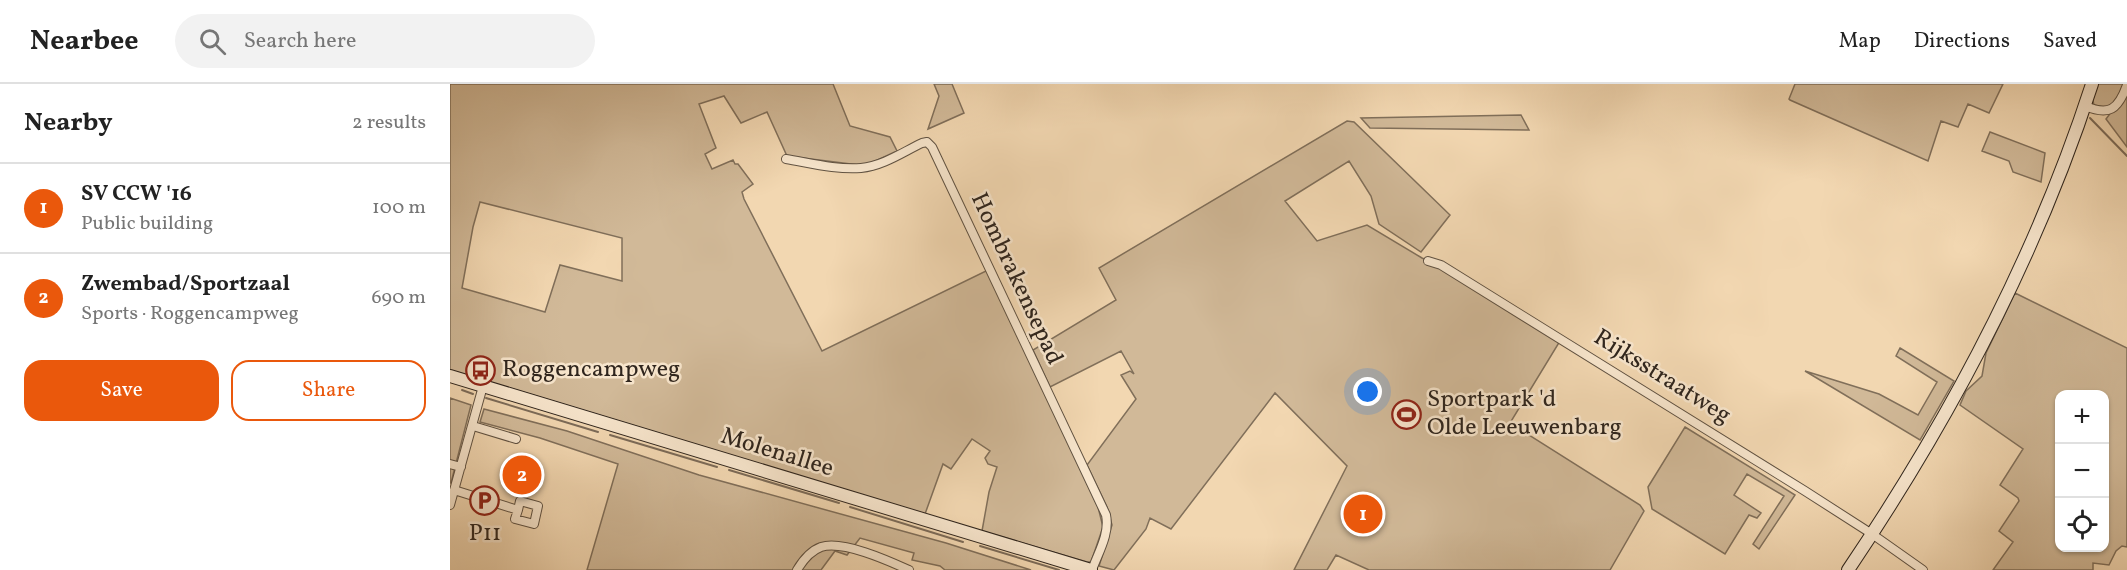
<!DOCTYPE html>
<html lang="en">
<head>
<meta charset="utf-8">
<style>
  :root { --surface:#fff; --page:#f2f2f2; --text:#222; --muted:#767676; --line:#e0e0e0; --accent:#ea580c }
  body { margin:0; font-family:Vollkorn,serif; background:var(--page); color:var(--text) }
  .controls { position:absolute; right:18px; bottom:18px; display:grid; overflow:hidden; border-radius:12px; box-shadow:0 2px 4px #0004 }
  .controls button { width:54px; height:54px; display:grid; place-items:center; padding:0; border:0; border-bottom:2px solid var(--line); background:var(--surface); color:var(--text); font:30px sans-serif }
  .you { position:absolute; left:918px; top:308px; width:21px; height:21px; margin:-15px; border:4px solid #fff; border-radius:50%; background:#1a73e8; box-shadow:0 0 0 9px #1a73e833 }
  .badge { display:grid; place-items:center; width:39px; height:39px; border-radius:50%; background:var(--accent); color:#fff; font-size:20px; font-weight:700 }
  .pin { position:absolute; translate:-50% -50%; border:3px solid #fff; box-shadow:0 2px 6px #0006 }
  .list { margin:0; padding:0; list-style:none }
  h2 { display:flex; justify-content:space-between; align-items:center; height:78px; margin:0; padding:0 24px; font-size:26px }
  h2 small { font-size:20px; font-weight:400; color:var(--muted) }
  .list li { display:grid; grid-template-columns:39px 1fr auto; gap:18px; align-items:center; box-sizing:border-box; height:90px; padding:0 24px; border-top:2px solid var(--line) }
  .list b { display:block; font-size:22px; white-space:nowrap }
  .list p { margin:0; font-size:20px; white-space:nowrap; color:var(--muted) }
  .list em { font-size:20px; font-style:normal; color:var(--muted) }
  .actions { display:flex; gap:12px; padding:18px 24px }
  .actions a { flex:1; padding:14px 0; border:2px solid var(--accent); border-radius:18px; text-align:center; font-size:21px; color:var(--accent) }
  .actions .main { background:var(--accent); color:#fff }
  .icon { flex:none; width:33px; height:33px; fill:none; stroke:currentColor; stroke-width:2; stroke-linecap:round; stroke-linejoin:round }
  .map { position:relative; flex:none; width:1677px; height:486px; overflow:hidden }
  header { display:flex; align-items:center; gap:36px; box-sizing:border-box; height:84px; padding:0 30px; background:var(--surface); border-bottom:2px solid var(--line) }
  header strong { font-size:28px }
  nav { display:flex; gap:33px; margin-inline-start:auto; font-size:21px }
  .search { width:420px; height:54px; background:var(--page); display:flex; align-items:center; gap:15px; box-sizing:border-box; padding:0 21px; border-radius:33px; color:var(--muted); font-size:22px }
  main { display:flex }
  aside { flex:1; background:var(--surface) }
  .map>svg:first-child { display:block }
</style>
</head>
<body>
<header>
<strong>Nearbee</strong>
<div class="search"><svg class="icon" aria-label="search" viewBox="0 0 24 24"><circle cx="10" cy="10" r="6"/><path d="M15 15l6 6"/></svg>Search here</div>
<nav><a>Map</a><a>Directions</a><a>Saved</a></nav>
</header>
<main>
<aside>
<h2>Nearby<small>2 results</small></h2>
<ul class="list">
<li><span class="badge">1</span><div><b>SV CCW '16</b><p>Public building</p></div><em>100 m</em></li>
<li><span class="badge">2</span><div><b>Zwembad/Sportzaal</b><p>Sports · Roggencampweg</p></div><em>690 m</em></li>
</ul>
<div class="actions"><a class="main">Save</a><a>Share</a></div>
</aside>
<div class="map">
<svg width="1677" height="486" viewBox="0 0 1677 486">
  <rect width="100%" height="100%" fill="#f2d7b1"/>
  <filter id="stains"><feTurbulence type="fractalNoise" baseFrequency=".00333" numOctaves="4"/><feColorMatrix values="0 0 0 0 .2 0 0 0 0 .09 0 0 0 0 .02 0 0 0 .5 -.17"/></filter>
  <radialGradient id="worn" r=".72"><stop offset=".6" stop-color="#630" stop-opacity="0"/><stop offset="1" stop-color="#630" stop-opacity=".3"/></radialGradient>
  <path fill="#d1b998" stroke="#806f5a" stroke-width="1.5" fill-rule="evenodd" d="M0,0H383L400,42L440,53L447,67L421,79L409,81L337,72L317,28L291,39L274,12L249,20L266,64L255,70L262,85L283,76L285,80H288L303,100L292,108L294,115L372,267L538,186L648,423L653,443L641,478H637L532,447L539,408L547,383L538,380L535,374L540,367L522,355L501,385L493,380L475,430L0,286ZM30,118L172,154V197L110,181L95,228L12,204L23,143Z
    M484,0H502L514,29L478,45L489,12Z
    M1345,0H1553L1539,29L1518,20L1508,43L1491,37L1478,77L1340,16L1339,15Z
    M1646,0H1674L1665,18L1657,24L1644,21L1642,13Z
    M1677,7V63L1656,35Z
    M1071,31L1079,46L920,44L911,34Z
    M897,37L904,38L1000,131L971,168L929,140L921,112L899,77L835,117L867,157L917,141L972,174L989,182L1110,257L1060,339L1190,421L1194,427L1160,486H919L886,471L877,486H844L897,382L825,309L721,445L700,434L696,445L664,486L649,482L662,441L657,423L637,381L686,315L671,291L680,287L684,290L671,267L600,303L583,266L666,216L649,184Z
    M1540,48L1595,69L1591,98L1563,88L1559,77L1532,67Z
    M1565,209L1677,264V463L1672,462L1666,467L1659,481L1643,479V486H1543L1563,458L1549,447L1569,417L1568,414L1550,401L1573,365L1510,321L1516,307L1532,292L1536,269ZM1610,310H1654V464H1610Z
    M1450,264L1504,297L1470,356L1355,287L1429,310L1468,331L1487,298L1446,272Z
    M0,314L21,321L1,399H0Z
    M34,325L117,347L249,391L496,459L581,486H495L490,482L462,476L464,469L410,454L397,471L385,467L371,486H137L168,380L90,354L30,338Z
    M1235,343L1345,411L1309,465L1303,460L1334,412L1297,390L1284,411L1311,429L1307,434L1299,431L1275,470L1202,425L1198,403Z"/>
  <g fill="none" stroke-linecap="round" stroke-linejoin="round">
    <path stroke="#7c6b58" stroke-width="2" d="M1640,34L1677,72
      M12,306L23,310
      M36,314L148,348
      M160,351L267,383
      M279,386L389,419
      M400,423L513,458
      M530,462L609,486"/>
    <defs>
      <path id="minor" d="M1635,22C1659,32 1668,26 1677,1
        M336,75C360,79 387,86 411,84C433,82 453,68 472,59L477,58L482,63L656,431C660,450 648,469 642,486
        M978,177L991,181L1355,407L1422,450L1473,486
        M23,342L66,355
        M0,380L11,383
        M4,406L68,426L65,435L84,440L88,422L70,417L68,426
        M0,421L33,302
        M347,486C353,476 360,467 371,463C393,456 439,477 459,486"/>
      <path id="secondary" d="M0,292L641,486
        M1398,486C1500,335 1586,173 1642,0"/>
    </defs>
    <use href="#minor" stroke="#605242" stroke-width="10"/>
    <use href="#secondary" stroke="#2f251d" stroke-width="14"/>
    <use href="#minor" stroke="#f7e5cc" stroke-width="8"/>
    <use href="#secondary" stroke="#f7e5cc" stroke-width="12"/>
  </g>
  <defs>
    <symbol id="bus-ring" viewBox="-11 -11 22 22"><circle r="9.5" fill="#f7e5cc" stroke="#8f2418" stroke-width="1.5"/><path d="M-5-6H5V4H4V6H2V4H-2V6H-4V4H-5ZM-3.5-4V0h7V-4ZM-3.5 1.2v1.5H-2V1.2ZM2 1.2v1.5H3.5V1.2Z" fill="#8f2418"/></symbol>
    <symbol id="stadium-ring" viewBox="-11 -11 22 22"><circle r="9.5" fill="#f7e5cc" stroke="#8f2418" stroke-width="1.5"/><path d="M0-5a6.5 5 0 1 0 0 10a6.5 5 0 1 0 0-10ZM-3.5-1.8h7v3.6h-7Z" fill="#8f2418"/></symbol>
    <symbol id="parking-ring" viewBox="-11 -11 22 22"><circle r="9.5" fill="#f7e5cc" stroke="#8f2418" stroke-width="1.5"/><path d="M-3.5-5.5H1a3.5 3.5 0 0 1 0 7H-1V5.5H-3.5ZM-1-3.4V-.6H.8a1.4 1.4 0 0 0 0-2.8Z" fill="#8f2418"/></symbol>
  </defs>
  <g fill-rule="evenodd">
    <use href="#bus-ring" x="14" y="270" width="33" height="33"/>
    <use href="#stadium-ring" x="940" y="314" width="33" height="33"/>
    <use href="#parking-ring" x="18" y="400" width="33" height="33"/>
  </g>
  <g text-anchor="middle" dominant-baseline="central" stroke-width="5" stroke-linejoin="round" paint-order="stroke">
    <g font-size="24" fill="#2f251d" stroke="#f7e5cc">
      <text transform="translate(566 195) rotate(65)">Hombrakensepad</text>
      <text transform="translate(1212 293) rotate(32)">Rijksstraatweg</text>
      <text transform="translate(327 369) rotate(17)">Molenallee</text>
    </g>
    <g font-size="24" fill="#2f251d" stroke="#f7e5cc" text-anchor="start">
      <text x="52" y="286">Roggencampweg</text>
      <text x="977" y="316">Sportpark 'd<tspan x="977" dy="28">Olde Leeuwenbarg</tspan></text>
      <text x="35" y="450" text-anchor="middle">P11</text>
    </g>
  </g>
  <rect width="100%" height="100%" filter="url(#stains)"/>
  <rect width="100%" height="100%" fill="url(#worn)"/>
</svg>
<div class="controls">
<button>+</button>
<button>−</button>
<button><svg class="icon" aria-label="locate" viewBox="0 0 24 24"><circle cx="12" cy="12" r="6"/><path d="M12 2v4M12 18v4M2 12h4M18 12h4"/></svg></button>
</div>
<div class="you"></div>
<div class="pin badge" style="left:913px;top:430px">1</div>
<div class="pin badge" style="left:72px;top:391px">2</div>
</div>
</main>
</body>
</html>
